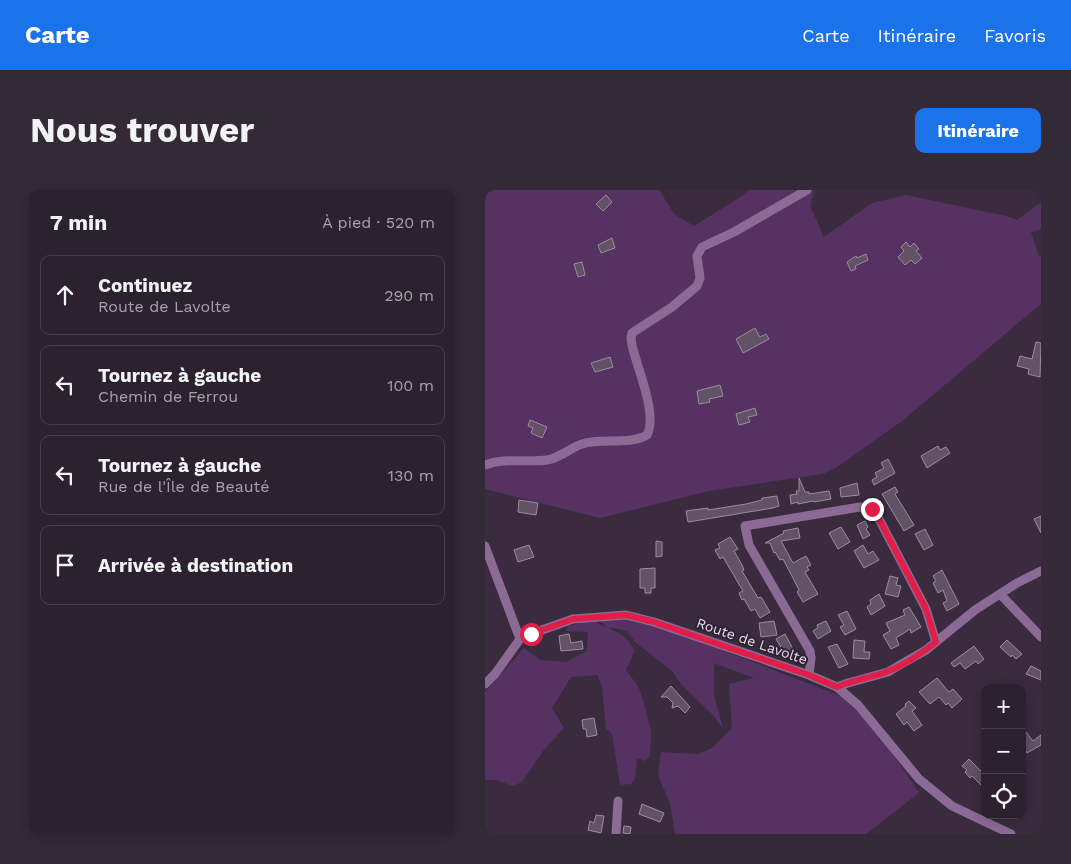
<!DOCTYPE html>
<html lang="fr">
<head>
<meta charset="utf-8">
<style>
  :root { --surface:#2c212e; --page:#342936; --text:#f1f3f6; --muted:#a6a3aa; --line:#483e4a; --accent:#1a73e8 }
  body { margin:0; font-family:"Work Sans",sans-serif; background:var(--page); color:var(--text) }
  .controls { position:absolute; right:15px; bottom:15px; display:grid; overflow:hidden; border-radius:10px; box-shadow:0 2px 12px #0003 }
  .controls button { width:45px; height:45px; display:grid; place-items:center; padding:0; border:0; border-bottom:1px solid var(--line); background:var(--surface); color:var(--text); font:25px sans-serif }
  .stop { position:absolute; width:15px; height:15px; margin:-11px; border:4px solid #e11d48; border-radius:50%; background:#fff }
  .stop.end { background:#e11d48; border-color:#fff; box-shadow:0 1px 5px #0008 }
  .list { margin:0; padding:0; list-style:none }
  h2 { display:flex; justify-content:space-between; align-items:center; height:65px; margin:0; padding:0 20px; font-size:21px }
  h2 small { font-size:16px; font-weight:400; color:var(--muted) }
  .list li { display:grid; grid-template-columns:32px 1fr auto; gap:15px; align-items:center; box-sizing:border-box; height:80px; margin:0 10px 10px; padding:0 10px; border:1px solid var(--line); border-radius:10px }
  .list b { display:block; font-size:19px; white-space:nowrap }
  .list p { margin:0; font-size:16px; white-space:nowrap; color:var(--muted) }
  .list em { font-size:16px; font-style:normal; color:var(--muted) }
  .icon { flex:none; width:28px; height:28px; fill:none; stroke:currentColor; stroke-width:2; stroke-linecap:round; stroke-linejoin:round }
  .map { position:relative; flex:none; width:556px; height:644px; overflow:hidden; border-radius:10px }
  header { display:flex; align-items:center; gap:30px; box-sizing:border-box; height:70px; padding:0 25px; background:var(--accent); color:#fff }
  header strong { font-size:24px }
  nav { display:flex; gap:28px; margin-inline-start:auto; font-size:18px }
  .intro { display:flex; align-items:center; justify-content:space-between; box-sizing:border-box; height:120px; padding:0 30px }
  h1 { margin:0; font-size:35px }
  .button { padding:12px 22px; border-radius:10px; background:var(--accent); color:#fff; font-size:18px; font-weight:700 }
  main { display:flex; gap:30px; padding:0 30px }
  aside { flex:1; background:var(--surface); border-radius:10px; box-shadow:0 2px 12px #0003 }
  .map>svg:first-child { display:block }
</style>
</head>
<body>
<header>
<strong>Carte</strong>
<nav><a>Carte</a><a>Itinéraire</a><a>Favoris</a></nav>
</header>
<div class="intro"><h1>Nous trouver</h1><a class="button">Itinéraire</a></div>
<main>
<aside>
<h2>7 min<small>À pied · 520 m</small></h2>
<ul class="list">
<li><svg class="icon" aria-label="ahead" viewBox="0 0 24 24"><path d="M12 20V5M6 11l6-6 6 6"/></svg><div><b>Continuez</b><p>Route de Lavolte</p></div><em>290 m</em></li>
<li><svg class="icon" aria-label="left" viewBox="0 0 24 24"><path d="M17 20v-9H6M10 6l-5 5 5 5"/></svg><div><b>Tournez à gauche</b><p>Chemin de Ferrou</p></div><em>100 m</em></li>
<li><svg class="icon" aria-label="left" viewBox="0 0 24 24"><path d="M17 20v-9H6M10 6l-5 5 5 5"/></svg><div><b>Tournez à gauche</b><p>Rue de l'Île de Beauté</p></div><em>130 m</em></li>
<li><svg class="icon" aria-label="arrive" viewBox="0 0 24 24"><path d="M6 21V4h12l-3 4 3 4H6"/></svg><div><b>Arrivée à destination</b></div></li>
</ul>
</aside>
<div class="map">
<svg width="556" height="644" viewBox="0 0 556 644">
  <rect width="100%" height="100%" fill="#3a2c3e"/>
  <path fill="#563262" d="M0,0H174L190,25L209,36L254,8L264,0H329L325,16L339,47L387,13L421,5L521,26L532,30L556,12V39L546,42L554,66H556V114L417,231L352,277L338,284L224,301L115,328L0,299Z
    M144,428L196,444L361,508C390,536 412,570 434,603L381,644H190L185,613L173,585L176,562L213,564L227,558L247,538L244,494L269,488L229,473V505L238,538L227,524L195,493L187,481L150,452L142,441L123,437L140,447L150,460L141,480L153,496L159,513L166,541L165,566L160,571L152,568L150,589L146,594L135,595L127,543L121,539L117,497L112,485L86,487L67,518L79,538L58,561L37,592L28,596L12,590H0V502L39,458L55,470L81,472L102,461L103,442L81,441L83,436L107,430L122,438L115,430Z"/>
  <path fill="#615266" stroke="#9c8ca2" d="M121,5L127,12L118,21L111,14Z
    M127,48L130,58L116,63L113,55Z
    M421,52L425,57L429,53L434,59L431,61L437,68L430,74L426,70L420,75L413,67L419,61L416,57Z
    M381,64L383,70L370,76L371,79L366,81L362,72L371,66L372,68Z
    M97,72L100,85L93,87L89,74Z
    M270,138L275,147L281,144L284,149L258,163L251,149Z
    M551,152L556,153L555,187L543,184L544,179L532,176L535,166L547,169Z
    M125,167L128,177L110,182L106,173Z
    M235,195L238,206L224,209L225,212L214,214L212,201Z
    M270,218L272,225L263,227L265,232L254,235L251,224Z
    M45,230L62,237L57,248L46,243L48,238L43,236Z
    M453,256L455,260L461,257L465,263L442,278L436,266Z
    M403,269L410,283L389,295L387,290L392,287L390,283L399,278L396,273Z
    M314,288L320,302H324V304L344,301L346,309L329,312L328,311L313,314V312L306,314L305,305L312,304L311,301H314Z
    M372,293L374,305L356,307L355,298Z
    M410,297L413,302L410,304L429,335L419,341L397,304Z
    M292,306L294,316L288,318L203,332L201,321L223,318V320L261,314L277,310V308Z
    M34,310L53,313L51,325L33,322Z
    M556,326V343L549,329Z
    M380,331L383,337L381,339L385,345L378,349L372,335Z
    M356,337L365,352L353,359L344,343Z
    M313,338L315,348L296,351L308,373L321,366L326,375L322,377L324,380L320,382L333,404L318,412L312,402L314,400L308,388L298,369L295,370L290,362L289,363L285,353H280L299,343L298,341Z
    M440,339L448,355L439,360L430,344Z
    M245,347L253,359L249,361L257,375L259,380L257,381L273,408L276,407L285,422L275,428L270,419L266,421L259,409L257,410L254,403L258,401L238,367L235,369L230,360L235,358L233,354Z
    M171,351L177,352V366L171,367Z
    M44,355L49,367L33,372L29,360Z
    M378,355L383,364L388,361L394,370L379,378L369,361Z
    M170,378V398H166V403H160V398H155V379Z
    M457,380L474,414L462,421L458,413L462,411L458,400L453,403L448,393L451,391L448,386Z
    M405,386L413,388L411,395L416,396L413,407L400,404Z
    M394,404L400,416L386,425L382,417L386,414L385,410Z
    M424,417L436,437L426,443L425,439L411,448L414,455L406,459L398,445L405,441L401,433L420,425L418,420Z
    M362,421L371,439L360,445L355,437L359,435L353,425Z
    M289,431L292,445L276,447L274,433Z
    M341,431L346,441L333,449L328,441L333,438L332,435Z
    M84,444L86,453L97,451L98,459L76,461L74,446Z
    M300,444L308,459L300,464L291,449Z
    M369,450L380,451L379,462H385L384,469L368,468Z
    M522,450L537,464L531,469L527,465L526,467L515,457Z
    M352,454L363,474L354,478L343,457Z
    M489,456L499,469L493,474L491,471L480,479L475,473L469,477L466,473Z
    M546,476L556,481V490L541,484Z
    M452,488L464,502L468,499L477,509L467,518L463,513L461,515L454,507L445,514L434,502Z
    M186,496L205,517L200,523L193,516L187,518L188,513L182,507H176Z
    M424,511L431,518L427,521L437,535L429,541L422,532L419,535L411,524L421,516L420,514Z
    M109,528L112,545L102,547L101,539H98L97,530Z
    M541,542L548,551L556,545V555L542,563L537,553V544Z
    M484,569L497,582L500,579V591L496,595L487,586L485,588L480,582L482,580L477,576Z
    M157,614L179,623L175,632L154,624Z
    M111,625L119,626L116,643L103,640L105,631L109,633Z
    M139,636L146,637L145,644L138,643Z"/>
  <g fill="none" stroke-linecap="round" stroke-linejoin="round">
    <path stroke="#8b6a96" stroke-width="9" d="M0,275C20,267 41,273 62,270C75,268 85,258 97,254C118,247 142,256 162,245C173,224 152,178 147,155L146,148L147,143L187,117L212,96L215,88L212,66L217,57L249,42L322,0
      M0,356L35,449
      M515,404L556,447
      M324,485L326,468L325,461L264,355L260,336L375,317L387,319L394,329L441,419L451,452
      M0,494L10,484L35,449L40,446L88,429L141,425L169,432L324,485L352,497L373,515L434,589L467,616L526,644
      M352,497L363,493L403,482L413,476L441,460L490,420L532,393L556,381
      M131,644L133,611"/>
  </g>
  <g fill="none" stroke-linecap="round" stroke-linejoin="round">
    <path stroke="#e11d48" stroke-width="6" d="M46,444L88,429L141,425L169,432L324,485L352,497C367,490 385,488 401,482C418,476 437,463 451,452L441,419L394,329L387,319"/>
  </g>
  <g text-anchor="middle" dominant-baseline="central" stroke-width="4" stroke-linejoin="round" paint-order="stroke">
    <g font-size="14" fill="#e9e0ec" stroke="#2f2234">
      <text transform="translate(267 451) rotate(19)">Route de Lavolte</text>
    </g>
  </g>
</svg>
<div class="controls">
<button>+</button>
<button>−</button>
<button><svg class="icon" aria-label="locate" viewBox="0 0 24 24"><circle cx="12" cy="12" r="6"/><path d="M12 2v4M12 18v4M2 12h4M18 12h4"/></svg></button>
</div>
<div class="stop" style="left:46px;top:444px"></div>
<div class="stop end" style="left:387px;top:319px"></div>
</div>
</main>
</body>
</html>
